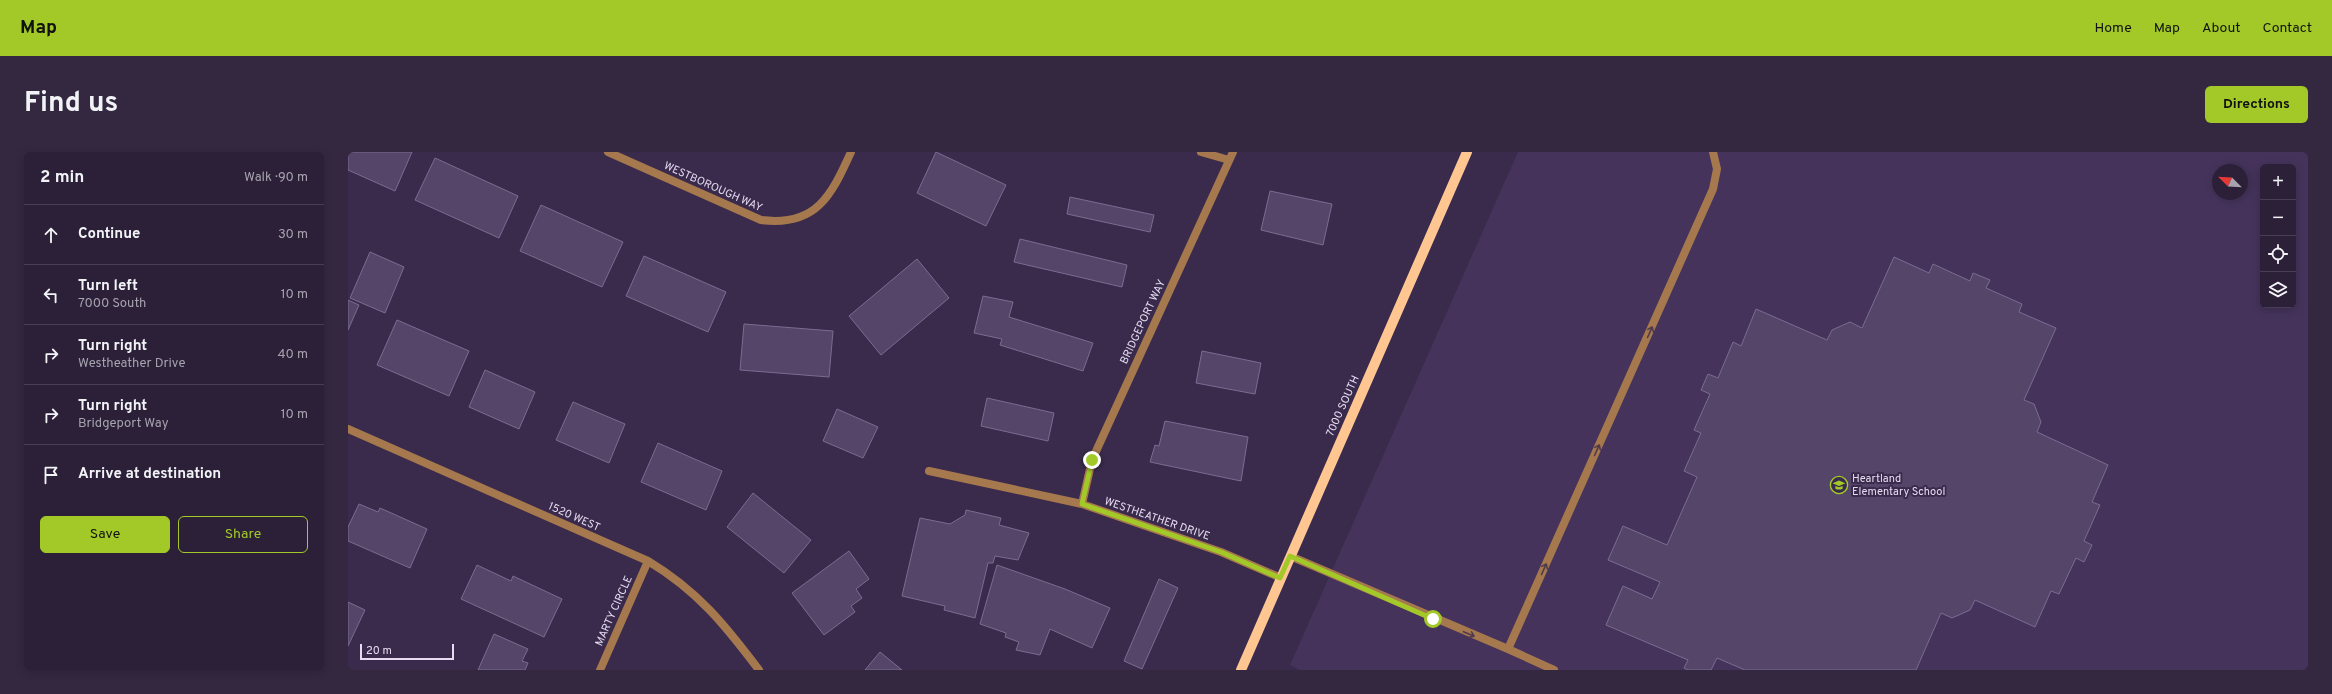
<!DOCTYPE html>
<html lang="en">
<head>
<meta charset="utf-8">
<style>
  :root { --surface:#2c2039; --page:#342841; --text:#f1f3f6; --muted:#a6a3ae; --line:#483e53; --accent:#a2c928 }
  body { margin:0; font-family:Overpass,sans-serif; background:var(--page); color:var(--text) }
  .controls { position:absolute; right:12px; top:12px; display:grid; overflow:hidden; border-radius:6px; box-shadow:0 2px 10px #0003 }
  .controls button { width:36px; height:36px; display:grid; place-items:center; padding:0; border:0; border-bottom:1px solid var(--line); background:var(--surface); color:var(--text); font:20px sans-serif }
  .compass { position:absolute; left:1864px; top:12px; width:36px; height:36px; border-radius:50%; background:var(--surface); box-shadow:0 2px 10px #0003; rotate:294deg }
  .scale { position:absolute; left:12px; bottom:10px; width:94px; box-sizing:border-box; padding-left:4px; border:2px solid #e5dcf2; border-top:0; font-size:11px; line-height:14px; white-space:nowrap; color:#e5dcf2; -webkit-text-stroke:3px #3a2b4c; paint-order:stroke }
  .stop { position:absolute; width:12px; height:12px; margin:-9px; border:3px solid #a2c928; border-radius:50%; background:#fff }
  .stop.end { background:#a2c928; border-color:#fff; box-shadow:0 1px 4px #0008 }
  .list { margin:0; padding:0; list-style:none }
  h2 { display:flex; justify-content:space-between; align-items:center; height:52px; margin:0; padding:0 16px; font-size:17px }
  h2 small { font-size:13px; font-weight:400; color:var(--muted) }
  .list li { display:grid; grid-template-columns:26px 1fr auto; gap:12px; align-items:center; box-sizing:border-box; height:60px; padding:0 16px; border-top:1px solid var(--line) }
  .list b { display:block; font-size:15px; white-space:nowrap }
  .list p { margin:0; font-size:13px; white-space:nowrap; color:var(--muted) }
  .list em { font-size:13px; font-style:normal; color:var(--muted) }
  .actions { display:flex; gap:8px; padding:12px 16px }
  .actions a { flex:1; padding:9px 0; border:1px solid var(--accent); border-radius:6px; text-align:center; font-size:14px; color:var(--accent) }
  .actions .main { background:var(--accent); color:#111 }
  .icon { flex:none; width:22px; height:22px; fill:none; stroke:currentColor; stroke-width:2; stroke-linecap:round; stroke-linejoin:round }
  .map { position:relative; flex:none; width:1960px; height:518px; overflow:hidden; border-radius:6px }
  header { display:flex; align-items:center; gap:24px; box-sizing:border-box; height:56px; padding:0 20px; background:var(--accent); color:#111 }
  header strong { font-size:19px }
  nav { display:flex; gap:22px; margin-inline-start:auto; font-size:14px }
  .intro { display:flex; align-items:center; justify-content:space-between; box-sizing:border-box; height:96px; padding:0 24px }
  h1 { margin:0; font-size:28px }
  .button { padding:10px 18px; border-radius:6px; background:var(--accent); color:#111; font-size:14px; font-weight:700 }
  main { display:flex; gap:24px; padding:0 24px }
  aside { flex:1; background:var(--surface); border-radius:6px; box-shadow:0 2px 10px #0003 }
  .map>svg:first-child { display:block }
</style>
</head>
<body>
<header>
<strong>Map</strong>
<nav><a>Home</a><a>Map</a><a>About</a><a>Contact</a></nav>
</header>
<div class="intro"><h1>Find us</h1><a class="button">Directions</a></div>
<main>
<aside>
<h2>2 min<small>Walk · 90 m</small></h2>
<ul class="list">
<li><svg class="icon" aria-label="ahead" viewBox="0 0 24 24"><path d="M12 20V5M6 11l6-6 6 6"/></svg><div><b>Continue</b></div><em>30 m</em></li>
<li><svg class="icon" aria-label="left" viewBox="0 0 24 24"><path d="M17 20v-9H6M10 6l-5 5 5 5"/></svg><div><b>Turn left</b><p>7000 South</p></div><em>10 m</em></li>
<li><svg class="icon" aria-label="right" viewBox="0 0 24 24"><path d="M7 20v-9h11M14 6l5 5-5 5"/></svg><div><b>Turn right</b><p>Westheather Drive</p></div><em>40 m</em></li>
<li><svg class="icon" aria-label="right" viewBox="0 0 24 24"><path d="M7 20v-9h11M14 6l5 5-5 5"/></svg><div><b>Turn right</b><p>Bridgeport Way</p></div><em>10 m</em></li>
<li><svg class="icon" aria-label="arrive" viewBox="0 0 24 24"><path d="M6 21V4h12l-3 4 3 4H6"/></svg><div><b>Arrive at destination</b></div></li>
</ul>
<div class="actions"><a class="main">Save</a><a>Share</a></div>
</aside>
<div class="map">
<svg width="1960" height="518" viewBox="0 0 1960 518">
  <rect width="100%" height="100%" fill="#3a2b4c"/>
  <path fill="#45335b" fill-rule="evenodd" d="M1170,0H1960V518H952L942,513ZM1915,15H1945V153H1915ZM1870,18H1894V42H1870Z"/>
  <path fill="#544569" stroke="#7b6c92" d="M0,0H64L47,39L0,18Z
    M588,0L658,33L638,74L569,41Z
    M87,6L170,44L151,86L67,48Z
    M922,39L984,52L975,93L913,78Z
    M722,45L806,63L802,80L719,62Z
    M193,53L275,90L254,135L172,99Z
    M672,87L779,113L774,135L666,110Z
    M22,100L56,115L37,161L2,146Z
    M296,104L378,140L360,180L278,144Z
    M1546,105L1581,121L1585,112L1622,129L1625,121L1642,128L1638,136L1674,152L1671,160L1708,176L1676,248L1686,252L1693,270L1689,280L1760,313L1744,350L1752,353L1736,389L1744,393L1736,410L1728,406L1711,442L1703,439L1687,475L1627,448L1622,458L1604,466L1593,461L1568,518H1397L1369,506L1363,518H1340L1336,516L1340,508L1258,473L1275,434L1304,447L1312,430L1260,408L1275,374L1319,393L1349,325L1336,319L1353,281L1346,278L1362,242L1353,238L1360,222L1370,226L1385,190L1393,194L1408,157L1479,188L1484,178L1502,170L1514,176Z
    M569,107L601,146L533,203L501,164Z
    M635,144L665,150L661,165L745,191L735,219L652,193L654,187L626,181Z
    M0,148L11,153L0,178Z
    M49,168L121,199L101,244L29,213Z
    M396,172L485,179L481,225L392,218Z
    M854,199L913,211L907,242L848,231Z
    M137,218L187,240L171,277L121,255Z
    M639,246L706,261L700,289L633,274Z
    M225,250L277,272L261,311L208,288Z
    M489,257L530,275L515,306L475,289Z
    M817,269L900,285L893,329L802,310L807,293L811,294Z
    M310,291L374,319L358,358L293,330Z
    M405,341L463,388L436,421L379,375Z
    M11,352L30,360L32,356L79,377L62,416L0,389V375Z
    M618,358L653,366L651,373L681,381L670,408L647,404L645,411H640L627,466L596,458L597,454L554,444L572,366L602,372L617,363Z
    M501,399L521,427L508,437L514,446L503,454L507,460L476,483L444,441Z
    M129,413L163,429L165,424L214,447L196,485L113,447Z
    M649,413L717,437L762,456L744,496L702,477L692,503L668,498L671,490L657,485L658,481L632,472Z
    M811,427L830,436L794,517L776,509Z
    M0,450L17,458L0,494Z
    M146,482L180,497L174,509L180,511L177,518H130Z
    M532,500L554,518H517Z"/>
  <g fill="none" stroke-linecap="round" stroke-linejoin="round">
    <path stroke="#a6784d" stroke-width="8" d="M942,404L1160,497L1365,37L1369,17L1365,0
      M1160,497L1206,518"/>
    <path stroke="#a6784d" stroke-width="8" d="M260,0L413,68C468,75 483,44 503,0
      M853,0L881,8
      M0,277L300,409C350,439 377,473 411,518
      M581,319L734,352L873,400L933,426
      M734,352L744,308L885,0
      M252,518L300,409"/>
    <path stroke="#ffc692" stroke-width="10" d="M893,518L1119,0"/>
  </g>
  <defs><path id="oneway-shaft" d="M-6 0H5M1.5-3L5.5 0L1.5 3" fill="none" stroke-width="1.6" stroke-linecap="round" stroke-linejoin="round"/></defs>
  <g stroke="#503a4c">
    <use href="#oneway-shaft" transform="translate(1302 180) rotate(-66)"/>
    <use href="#oneway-shaft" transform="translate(1249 298) rotate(-66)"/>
    <use href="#oneway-shaft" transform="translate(1196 417) rotate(-66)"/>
    <use href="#oneway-shaft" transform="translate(1121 482) rotate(23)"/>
  </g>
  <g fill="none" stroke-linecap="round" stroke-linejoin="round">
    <path stroke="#a2c928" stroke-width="5" d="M744,308L734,352L873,400L932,426L942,404L1085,467"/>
  </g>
  <defs>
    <symbol id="school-ring" viewBox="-11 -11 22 22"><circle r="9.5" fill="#3a2b4c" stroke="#a2c928" stroke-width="1.5"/><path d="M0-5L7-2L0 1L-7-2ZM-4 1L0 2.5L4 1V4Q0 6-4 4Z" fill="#a2c928"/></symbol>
  </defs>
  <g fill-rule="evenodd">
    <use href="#school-ring" x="1481" y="323" width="20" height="20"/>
  </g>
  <g text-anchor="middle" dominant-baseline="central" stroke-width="4" stroke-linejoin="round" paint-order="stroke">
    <g font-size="11" fill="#e5dcf2" stroke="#3a2b4c">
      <text transform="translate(365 35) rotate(24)">WESTBOROUGH WAY</text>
      <text transform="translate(795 170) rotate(-65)">BRIDGEPORT WAY</text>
      <text transform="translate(995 254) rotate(-66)">7000 SOUTH</text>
      <text transform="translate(226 365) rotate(24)">1520 WEST</text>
      <text transform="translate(809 367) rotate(19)">WESTHEATHER DRIVE</text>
      <text transform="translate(266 459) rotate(-66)">MARTY CIRCLE</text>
    </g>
    <g font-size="11" fill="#e5dcf2" stroke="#3a2b4c" text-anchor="start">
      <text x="1504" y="327">Heartland<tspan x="1504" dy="13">Elementary School</tspan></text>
    </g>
  </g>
</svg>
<div class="controls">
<button>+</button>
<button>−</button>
<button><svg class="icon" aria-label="locate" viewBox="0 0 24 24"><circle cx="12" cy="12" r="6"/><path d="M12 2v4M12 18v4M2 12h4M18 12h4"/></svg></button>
<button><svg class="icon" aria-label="layers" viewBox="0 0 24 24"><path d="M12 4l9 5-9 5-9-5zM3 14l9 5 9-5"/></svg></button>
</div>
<svg class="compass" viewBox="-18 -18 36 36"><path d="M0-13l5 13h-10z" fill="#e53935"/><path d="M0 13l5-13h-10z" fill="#a6a3ae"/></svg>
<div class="scale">20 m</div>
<div class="stop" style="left:1085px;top:467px"></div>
<div class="stop end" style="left:744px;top:308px"></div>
</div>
</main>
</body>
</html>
